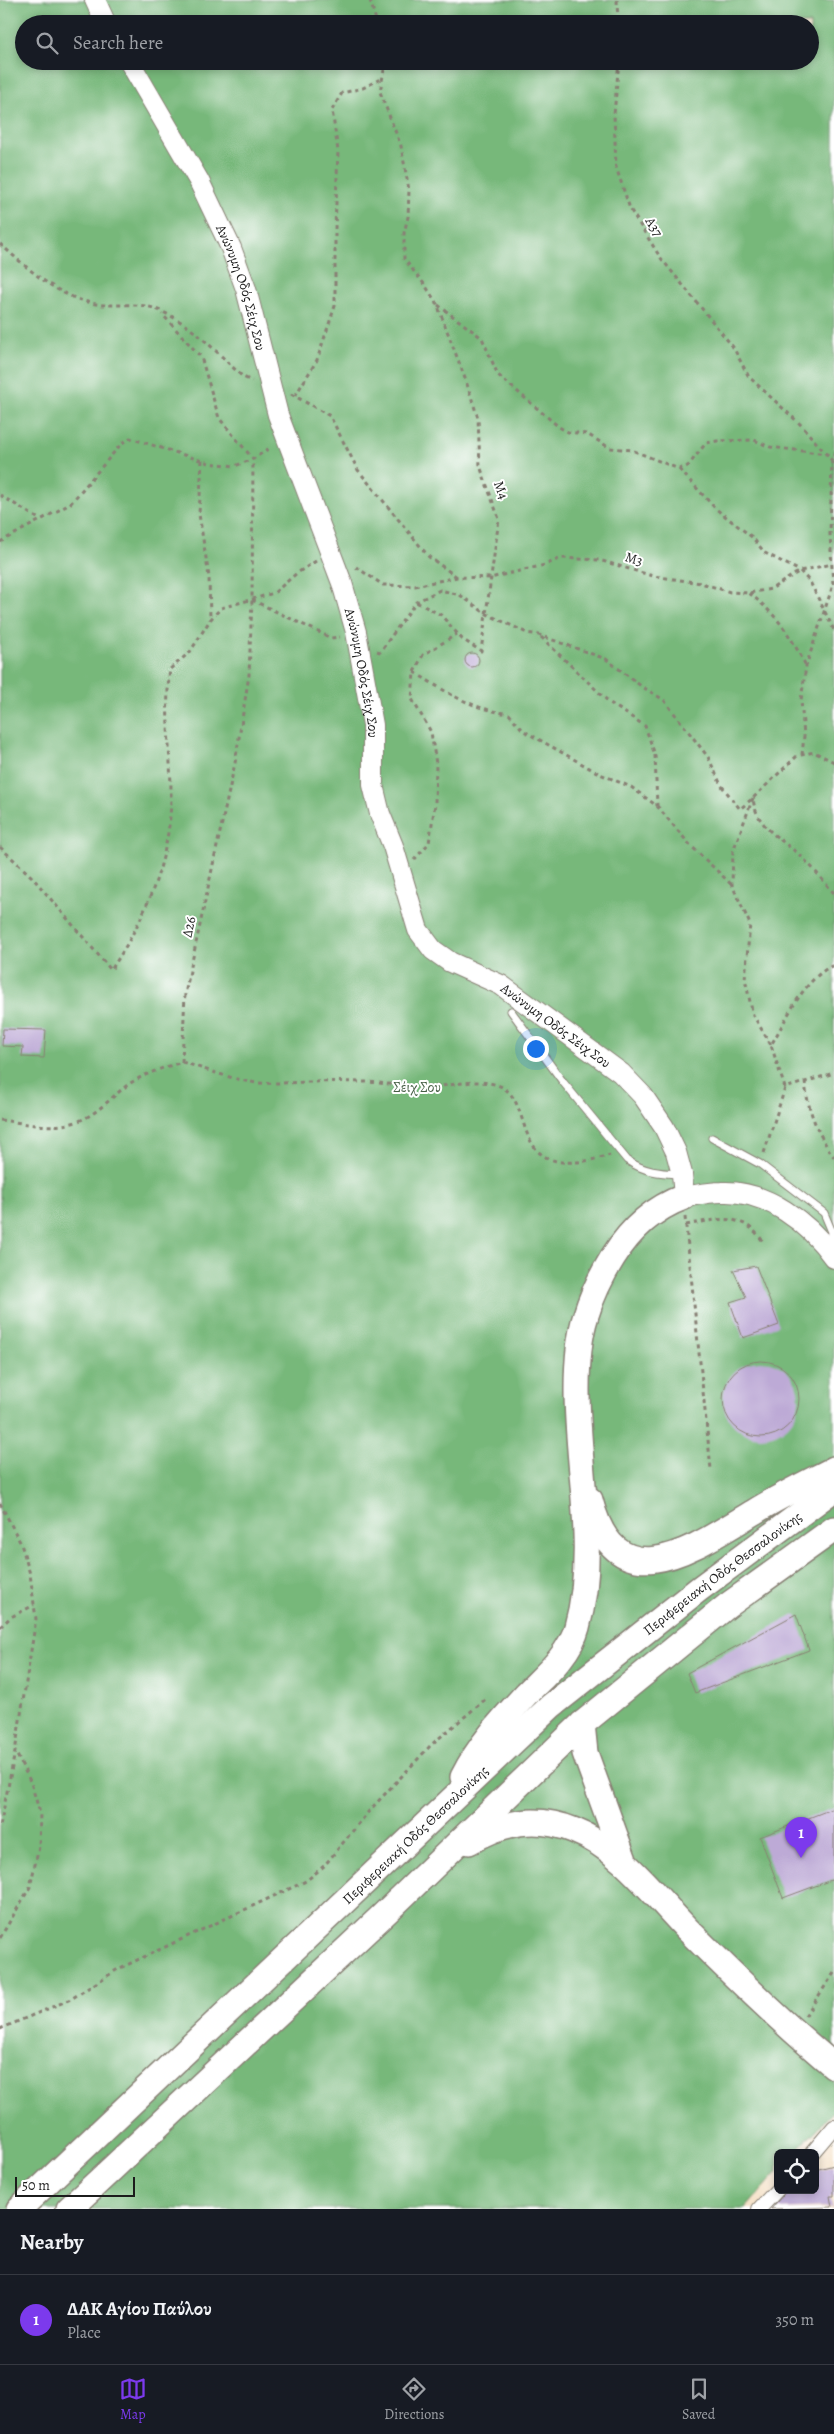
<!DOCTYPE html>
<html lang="en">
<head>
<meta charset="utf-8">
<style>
  :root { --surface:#171b24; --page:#242831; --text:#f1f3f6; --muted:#9ea1a6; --line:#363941; --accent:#7c3aed }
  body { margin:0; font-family:Alegreya,serif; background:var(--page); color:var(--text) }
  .controls { position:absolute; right:15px; bottom:15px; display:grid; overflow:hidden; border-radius:8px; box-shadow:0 2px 8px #0003 }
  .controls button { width:45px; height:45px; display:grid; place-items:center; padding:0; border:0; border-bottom:1px solid var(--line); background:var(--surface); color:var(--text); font:25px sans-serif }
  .scale { position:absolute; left:15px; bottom:12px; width:120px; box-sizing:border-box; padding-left:5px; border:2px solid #1c1c1c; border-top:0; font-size:14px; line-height:18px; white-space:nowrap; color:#1c1c1c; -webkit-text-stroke:4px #fff; paint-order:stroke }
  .you { position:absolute; left:535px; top:1048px; width:18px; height:18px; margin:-12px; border:4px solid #fff; border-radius:50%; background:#1a73e8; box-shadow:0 0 0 8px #1a73e833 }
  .badge { display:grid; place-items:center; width:32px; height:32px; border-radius:50%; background:var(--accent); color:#fff; font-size:16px; font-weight:700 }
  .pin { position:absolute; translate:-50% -41px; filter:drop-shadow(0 1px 2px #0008) }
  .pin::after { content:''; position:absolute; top:26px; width:18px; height:15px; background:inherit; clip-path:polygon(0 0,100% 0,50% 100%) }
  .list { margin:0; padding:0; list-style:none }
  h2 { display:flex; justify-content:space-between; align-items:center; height:65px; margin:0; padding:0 20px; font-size:21px }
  h2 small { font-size:16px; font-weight:400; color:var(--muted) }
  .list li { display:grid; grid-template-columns:32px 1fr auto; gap:15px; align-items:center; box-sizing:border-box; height:90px; padding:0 20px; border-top:1px solid var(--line) }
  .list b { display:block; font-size:19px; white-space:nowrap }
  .list p { margin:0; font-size:16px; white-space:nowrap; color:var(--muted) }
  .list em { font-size:16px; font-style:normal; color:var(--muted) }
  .icon { flex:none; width:28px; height:28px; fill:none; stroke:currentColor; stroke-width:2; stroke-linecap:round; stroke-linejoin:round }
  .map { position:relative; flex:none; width:834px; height:2209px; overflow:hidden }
  .search { position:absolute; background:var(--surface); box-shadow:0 2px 8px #0003; left:15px; right:15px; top:15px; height:55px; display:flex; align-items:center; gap:12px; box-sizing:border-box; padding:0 18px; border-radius:28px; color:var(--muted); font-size:19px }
  .sheet { height:155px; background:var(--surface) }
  nav { display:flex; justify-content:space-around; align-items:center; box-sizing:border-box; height:70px; border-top:1px solid var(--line); background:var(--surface); font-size:14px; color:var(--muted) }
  nav a { display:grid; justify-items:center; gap:2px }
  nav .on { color:var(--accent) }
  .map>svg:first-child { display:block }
</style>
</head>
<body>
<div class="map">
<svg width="834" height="2209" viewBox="0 0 834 2209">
  <rect width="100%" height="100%" fill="#fff"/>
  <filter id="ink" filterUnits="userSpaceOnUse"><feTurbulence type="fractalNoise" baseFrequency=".02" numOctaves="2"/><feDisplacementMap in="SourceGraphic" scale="10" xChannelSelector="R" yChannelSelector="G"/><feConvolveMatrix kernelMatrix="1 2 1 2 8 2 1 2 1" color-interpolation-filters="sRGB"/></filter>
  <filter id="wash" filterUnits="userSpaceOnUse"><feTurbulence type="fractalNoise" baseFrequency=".0096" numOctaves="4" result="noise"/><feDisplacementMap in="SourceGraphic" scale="20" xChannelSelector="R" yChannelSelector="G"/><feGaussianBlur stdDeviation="1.12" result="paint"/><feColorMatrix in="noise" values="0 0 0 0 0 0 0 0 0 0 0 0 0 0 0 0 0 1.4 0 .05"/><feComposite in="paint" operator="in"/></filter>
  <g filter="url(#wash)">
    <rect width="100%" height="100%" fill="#f5e3cb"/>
    <path fill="#77b87a" stroke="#4a6a4b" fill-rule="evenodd" d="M0,0H834V2112L794,2153H778V2172L745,2209H0ZM24,24H810V61H24Z"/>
    <g id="blocks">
      <path fill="#bdaad6" d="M465 660a7 7 0 1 1 14 0a7 7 0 1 1-14 0Z
        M3,1029L46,1030L44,1058L22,1057L23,1047L2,1046Z
        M756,1266L779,1325L743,1338L730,1302L746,1297L733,1270Z
        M723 1399a38 38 0 1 1 76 0a38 38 0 1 1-76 0Z
        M796,1614L809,1650L695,1693L687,1673Z
        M834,1808V1879L783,1898L760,1837Z
        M834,2165V2196H830L832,2207L771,2209L787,2190H815V2170Z"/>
    </g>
  </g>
  <g filter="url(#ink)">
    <use href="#blocks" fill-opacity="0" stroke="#888074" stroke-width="1"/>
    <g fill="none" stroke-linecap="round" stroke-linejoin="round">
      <defs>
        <path id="lane" d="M511,1011L563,1082L627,1160C644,1172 660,1173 679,1174
          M712,1138L760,1164L824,1213L832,1232L830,1247"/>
        <path id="street" d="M812,2153L834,2127
          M759,2209L778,2189"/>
        <g id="secondary">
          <path d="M95,0L106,24"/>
          <path id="s1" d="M129,61L199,181L231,248L246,289L278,415L342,583L356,632L373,725V785L380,814L393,846L418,930L433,950L450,962L501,985L621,1073L643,1096L664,1127L676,1152L682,1174L684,1197C696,1195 709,1192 722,1192C767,1190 809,1223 834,1258"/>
        </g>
        <g id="highway">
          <path d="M590,1500C617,1605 695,1547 754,1512C780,1496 807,1483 834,1469"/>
          <path d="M582,1724L585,1753L625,1863"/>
          <path d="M463,1777C479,1745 503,1719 527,1693C546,1674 570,1654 577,1627C598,1551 577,1468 577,1390C577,1366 578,1339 586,1315C592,1295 602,1275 613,1257C630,1230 654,1208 684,1197"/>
          <path d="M469,1842C503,1822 536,1815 573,1830C620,1848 653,1894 687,1929C734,1976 782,2023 834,2066"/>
          <path id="s2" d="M19,2209L551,1706L699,1589L834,1489"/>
          <path d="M69,2209L380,1918L582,1724L727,1606L834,1529"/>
        </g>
      </defs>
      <use href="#lane" stroke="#888074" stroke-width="9"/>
      <use href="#street" stroke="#888074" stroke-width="16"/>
      <use href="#secondary" stroke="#888074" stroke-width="22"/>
      <use href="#highway" stroke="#888074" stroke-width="28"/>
      <path stroke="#888074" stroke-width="3" stroke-dasharray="4 4" stroke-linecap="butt" d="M370,0L377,24
        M617,0L618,24
        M383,61L384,70L380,92L401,146L409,190L408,217L404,233V259L425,285L437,304L466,381L478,418L480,466L499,519L481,651L462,639L441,615L416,602
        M619,61L614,114L616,167L630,209L660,257L733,347L749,377L800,424L834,463
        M0,244C29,269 57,297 96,304C114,307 135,302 153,308C190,321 215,351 243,377L252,381
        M438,305L482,338L498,375L559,427L568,432L587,434L610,448L632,450L679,469L688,466L706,443L717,441L754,440L770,447L834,455
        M291,394L330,416L358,470L429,557L457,577
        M295,396L317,360L335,306V229L338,151L332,110L342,93L363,88L382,78
        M202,460L199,514L209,577L210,620
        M679,469L716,509L752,537L765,553L800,571L810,582L834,630
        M0,495L39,519
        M0,542L70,504L122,443L130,438L209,463L235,466L253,459L219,418L201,357L162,314
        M356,567L383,585L415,586L457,577L490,578L545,565L561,558L599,560L653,576L701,583L730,592L749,593L771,589L800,571L832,564
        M749,593C778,616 789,633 806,666
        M252,600L331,638L340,637
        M541,637L610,703L645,726L655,755L657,806
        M377,651L380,652L416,602L440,590L460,595L485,613L527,633L539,635L606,659L641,686L664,700L708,757L721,785L740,809L753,798
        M414,672L423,655L457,634
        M802,755L804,736L801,700L806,666L833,585L830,534L832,462
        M834,762L814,752L797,756L753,798C756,828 782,839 803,858C814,869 824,882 834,893
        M753,798L733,851L732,885L750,924L745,979L753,1015L771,1045
        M0,847L32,877L111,970C145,919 171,858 171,795C171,753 164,711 170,669L190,652L210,620L221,608L274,593L297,573L316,561
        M414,860L429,843L435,804L436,764L431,732L412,699L414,672C448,693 469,708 509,714L524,731L600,774L631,787L657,806L690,845L732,885
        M182,1062L185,994L235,763L249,675L252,600L253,459L271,447
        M182,1062C205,1069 228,1078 251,1082C261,1084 272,1083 282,1083C308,1082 335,1081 362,1082C382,1082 402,1087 422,1087C446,1088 471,1078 494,1084C542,1095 499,1189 610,1155
        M805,1081C807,1109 818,1135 834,1157
        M785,1088L771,1045C787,1018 804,978 834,965
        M0,1120C25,1123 51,1130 76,1122C97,1115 112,1096 129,1084C146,1073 163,1068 182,1062
        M764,1153L785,1088L834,1073
        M685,1217L711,1469
        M686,1225C719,1219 743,1211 764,1243
        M0,1503L21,1544L30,1574L36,1619L15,1752L0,1827
        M0,1627L11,1617L34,1605
        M0,1938L30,1887L39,1847L40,1813L31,1783L16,1753
        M805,2016L834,1973
        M0,2029L71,1999L118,1969L306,1881L324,1866L369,1811L432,1744L487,1698"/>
      <use href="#lane" stroke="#fff" stroke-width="7"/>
      <use href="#street" stroke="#fff" stroke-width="14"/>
      <use href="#secondary" stroke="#fff" stroke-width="20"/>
      <use href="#highway" stroke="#fff" stroke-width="25"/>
    </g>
  </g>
  <g text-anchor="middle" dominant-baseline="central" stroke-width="4" stroke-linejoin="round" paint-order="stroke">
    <g font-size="14" fill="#1c1c1c" stroke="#fff">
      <text transform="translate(654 227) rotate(59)">Α37</text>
      <text stroke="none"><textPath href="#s1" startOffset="254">Ανώνυμη Οδός Σέιχ Σου</textPath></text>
      <text transform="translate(501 490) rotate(70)">M4</text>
      <text transform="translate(634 559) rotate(17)">M3</text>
      <text stroke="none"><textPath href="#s1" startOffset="659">Ανώνυμη Οδός Σέιχ Σου</textPath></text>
      <text transform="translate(189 927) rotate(-78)">Δ26</text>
      <text stroke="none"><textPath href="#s1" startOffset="1094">Ανώνυμη Οδός Σέιχ Σου</textPath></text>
      <text stroke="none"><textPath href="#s2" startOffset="949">Περιφερειακή Οδός Θεσσαλονίκης</textPath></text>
      <text stroke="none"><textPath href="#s2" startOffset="545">Περιφερειακή Οδός Θεσσαλονίκης</textPath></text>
    </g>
    <g font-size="14" fill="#465e45" stroke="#fff">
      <text x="417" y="1087">Σέιχ Σου</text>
    </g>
  </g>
</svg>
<div class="controls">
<button><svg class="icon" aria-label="locate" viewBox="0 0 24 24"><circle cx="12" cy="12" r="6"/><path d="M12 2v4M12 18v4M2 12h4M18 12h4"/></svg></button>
</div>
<div class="scale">50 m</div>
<div class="you"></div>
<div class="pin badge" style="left:801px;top:1858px">1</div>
<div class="search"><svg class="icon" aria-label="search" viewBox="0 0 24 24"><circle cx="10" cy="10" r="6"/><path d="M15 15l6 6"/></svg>Search here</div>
</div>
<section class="sheet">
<h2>Nearby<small></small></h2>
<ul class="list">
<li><span class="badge">1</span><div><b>ΔΑΚ Αγίου Παύλου</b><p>Place</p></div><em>350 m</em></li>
</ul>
</section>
<nav>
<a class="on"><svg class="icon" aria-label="map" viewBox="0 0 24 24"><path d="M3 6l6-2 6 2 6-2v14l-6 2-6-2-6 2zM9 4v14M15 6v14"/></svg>Map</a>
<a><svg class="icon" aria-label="directions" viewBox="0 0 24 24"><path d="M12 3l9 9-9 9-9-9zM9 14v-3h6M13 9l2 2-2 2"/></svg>Directions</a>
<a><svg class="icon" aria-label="saved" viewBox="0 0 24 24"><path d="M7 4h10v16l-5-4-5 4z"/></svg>Saved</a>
</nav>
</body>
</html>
